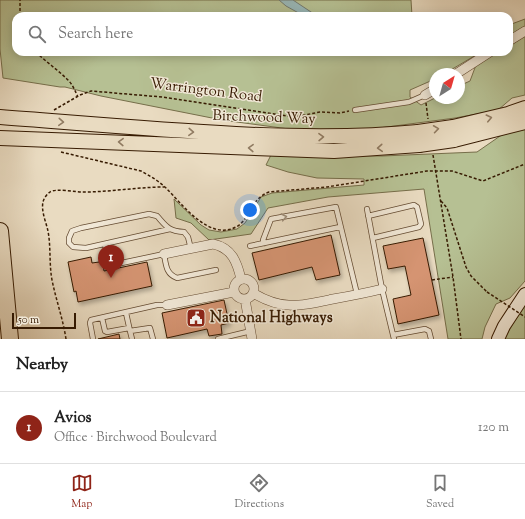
<!DOCTYPE html>
<html lang="en">
<head>
<meta charset="utf-8">
<style>
  :root { --surface:#fff; --page:#f6f6f6; --text:#222; --muted:#767676; --line:#e0e0e0; --accent:#8f2418 }
  body { margin:0; font-family:"Sorts Mill Goudy",serif; background:var(--page); color:var(--text) }
  .compass { position:absolute; left:429px; top:68px; width:36px; height:36px; border-radius:50%; background:var(--surface); box-shadow:0 2px 10px #0003; rotate:37deg }
  .scale { position:absolute; left:12px; bottom:10px; width:64px; box-sizing:border-box; padding-left:4px; border:2px solid #371b02; border-top:0; font-size:11px; line-height:14px; white-space:nowrap; color:#371b02; -webkit-text-stroke:3px #f1e8d7; paint-order:stroke }
  .you { position:absolute; left:250px; top:210px; width:14px; height:14px; margin:-10px; border:3px solid #fff; border-radius:50%; background:#1a73e8; box-shadow:0 0 0 6px #1a73e833 }
  .badge { display:grid; place-items:center; width:26px; height:26px; border-radius:50%; background:var(--accent); color:#fff; font-size:13px; font-weight:700 }
  .pin { position:absolute; translate:-50% -33px; filter:drop-shadow(0 1px 2px #0008) }
  .pin::after { content:''; position:absolute; top:21px; width:14px; height:12px; background:inherit; clip-path:polygon(0 0,100% 0,50% 100%) }
  .list { margin:0; padding:0; list-style:none }
  h2 { display:flex; justify-content:space-between; align-items:center; height:52px; margin:0; padding:0 16px; font-size:17px }
  h2 small { font-size:13px; font-weight:400; color:var(--muted) }
  .list li { display:grid; grid-template-columns:26px 1fr auto; gap:12px; align-items:center; box-sizing:border-box; height:72px; padding:0 16px; border-top:1px solid var(--line) }
  .list b { display:block; font-size:15px; white-space:nowrap }
  .list p { margin:0; font-size:13px; white-space:nowrap; color:var(--muted) }
  .list em { font-size:13px; font-style:normal; color:var(--muted) }
  .icon { flex:none; width:22px; height:22px; fill:none; stroke:currentColor; stroke-width:2; stroke-linecap:round; stroke-linejoin:round }
  .map { position:relative; flex:none; width:525px; height:339px; overflow:hidden }
  .search { position:absolute; background:var(--surface); box-shadow:0 2px 10px #0003; left:12px; right:12px; top:12px; height:44px; display:flex; align-items:center; gap:10px; box-sizing:border-box; padding:0 14px; border-radius:12px; color:var(--muted); font-size:15px }
  .sheet { height:124px; background:var(--surface) }
  nav { display:flex; justify-content:space-around; align-items:center; box-sizing:border-box; height:56px; border-top:1px solid var(--line); background:var(--surface); font-size:11px; color:var(--muted) }
  nav a { display:grid; justify-items:center; gap:2px }
  nav .on { color:var(--accent) }
  .map>svg:first-child { display:block }
</style>
</head>
<body>
<div class="map">
<svg width="525" height="339" viewBox="0 0 525 339">
  <defs>
    <filter id="shadow"><feDropShadow dx="2" dy="3" stdDeviation="2" flood-color="#0004"/></filter>
  </defs>
  <rect width="100%" height="100%" fill="#e9dbc1"/>
  <filter id="stains"><feTurbulence type="fractalNoise" baseFrequency=".005" numOctaves="4"/><feColorMatrix values="0 0 0 0 .2 0 0 0 0 .09 0 0 0 0 .02 0 0 0 .5 -.17"/></filter>
  <radialGradient id="worn" r=".72"><stop offset=".6" stop-color="#630" stop-opacity="0"/><stop offset="1" stop-color="#630" stop-opacity=".3"/></radialGradient>
  <path fill="#b6c093" stroke="#766e4a" d="M0,0H411L412,16H16V52H481L444,74H435V79L410,90V97L421,105L435,98H459V86L470,81L476,65L498,52H509V46L525,36V95L512,98L498,110L455,118L364,130L304,131L222,120L101,96L65,87H60L3,78L0,49Z
    M525,19V26L509,36V25Z
    M525,127V281L510,298L496,304L485,327L482,339H448L424,189L328,197L268,208L251,234L209,240L191,223L176,218L174,199L201,225L209,230L221,232L237,229L245,223L261,197L272,193L364,185V179L317,178L288,172L266,165L271,155L382,156L477,152L503,134Z
    M525,303V339H504Z"/>
  <path fill="#99b9ba" stroke="#727a70" d="M279,0H293L317,16H304L286,6Z"/>
  <path fill="#d59472" stroke="#371b02" filter="url(#shadow)" d="M331,235L340,275L316,280L312,267L259,280L252,253Z
    M423,238L439,315L398,324L393,299L411,295L405,266L388,269L383,246Z
    M91,257L92,263L99,262L103,264L104,271L147,262L152,286L78,302L76,291L74,292L68,262Z
    M224,300L229,323L221,325L222,334L209,336L207,329L167,338L162,313Z
    M119,334L120,339H98Z"/>
  <g fill="none" stroke-linecap="round" stroke-linejoin="round">
    <defs>
      <path id="lane" d="M355,110L409,102L425,95
        M367,209L382,289L394,339
        M368,216L414,205L417,207L421,224L419,227L373,238
        M170,229L86,248L73,247L69,243V238L72,231L81,228L149,214L157,216C166,226 168,231 184,232L188,237L191,249
        M265,243L263,240L271,219L336,207L357,294
        M105,244L109,263L112,265L164,254C166,265 166,274 177,278L216,270
        M250,246L340,227
        M126,313L130,331L150,328L153,339
        M102,318L105,331L107,332L129,328
        M130,331L132,339
        M393,335L425,329L429,331L431,339
        M93,339L90,323L91,320L157,305H167
        M218,339L251,331"/>
      <path id="street" d="M509,41L525,31
        M456,74L490,52
        M425,95L435,89
        M164,254L213,244C232,248 237,262 241,279
        M234 289a10 10 0 1 1 20 0a10 10 0 1 1-20 0Z
        M253,293C283,311 301,306 333,299C350,296 366,293 382,289
        M245,299L252,339
        M167,305L234,292"/>
      <path id="secondary" d="M498,339L504,326L525,294"/>
      <path id="primary" d="M0,117C79,123 157,130 236,134C297,137 357,138 418,132
        M453,127L508,114L525,108
        M0,138L334,151L419,145
        M454,140L525,122"/>
      <path id="highway" d="M0,231L10,339"/>
    </defs>
    <use href="#lane" stroke="#644b32" stroke-width="6"/>
    <use href="#street" stroke="#644b32" stroke-width="10"/>
    <use href="#secondary" stroke="#371b02" stroke-width="14"/>
    <use href="#primary" stroke="#371b02" stroke-width="16"/>
    <use href="#highway" stroke="#371b02" stroke-width="18"/>
    <path stroke="#371b02" stroke-width="1.5" stroke-dasharray="3 2" stroke-linecap="butt" d="M20,16V0
      M36,52C46,62 58,70 68,80C73,85 75,91 78,97
      M426,103L428,119
      M54,110L80,95L91,91L162,97L294,117L320,112L340,113L349,111
      M61,152L141,171C150,176 159,181 166,188C183,205 209,241 236,227C251,219 250,199 269,192L327,187L427,171H452L483,181L525,164
      M433,155L453,277L461,339
      M441,201L447,208L466,267L471,276L487,292
      M432,280L453,277
      M66,339C63,319 56,300 52,280C49,264 51,247 48,231C46,222 41,211 43,202C44,198 47,194 50,192C56,188 75,192 83,192C111,192 137,187 165,187"/>
    <use href="#lane" stroke="#f1e8d7" stroke-width="4.5"/>
    <use href="#street" stroke="#f1e8d7" stroke-width="9"/>
    <use href="#secondary" stroke="#f1e8d7" stroke-width="12"/>
    <use href="#primary" stroke="#e9dbc1" stroke-width="14"/>
    <use href="#highway" stroke="#e9dbc1" stroke-width="16"/>
    <defs>
      <path id="primary-bridge" d="M418,132L453,127
        M419,145L454,140"/>
    </defs>
    <use href="#primary-bridge" stroke="#371b02" stroke-width="16" stroke-linecap="butt"/>
    <path stroke="#371b02" stroke-width="1.5" stroke-dasharray="3 2" stroke-linecap="butt" d="M487,292L525,317"/>
    <use href="#primary-bridge" stroke="#e9dbc1" stroke-width="14"/>
  </g>
  <defs><path id="oneway-chevron" d="M-2-3.5L2.5 0L-2 3.5" fill="none" stroke-width="1.6" stroke-linecap="round" stroke-linejoin="round"/></defs>
  <g stroke="#907b62">
    <use href="#oneway-chevron" transform="translate(489 118) rotate(-13)"/>
    <use href="#oneway-chevron" transform="translate(61 122) rotate(4)"/>
    <use href="#oneway-chevron" transform="translate(436 129) rotate(-8)"/>
    <use href="#oneway-chevron" transform="translate(191 132) rotate(3)"/>
    <use href="#oneway-chevron" transform="translate(321 137) rotate(-1)"/>
    <use href="#oneway-chevron" transform="translate(121 142) rotate(-178)"/>
    <use href="#oneway-chevron" transform="translate(251 148) rotate(-178)"/>
    <use href="#oneway-chevron" transform="translate(380 148) rotate(176)"/>
  </g>
  <use stroke="#9d8c77" href="#oneway-chevron" transform="translate(284 217) rotate(-11)"/>
  <defs>
    <symbol id="civic-square" viewBox="-11 -11 22 22"><rect x="-9" y="-9" width="18" height="18" rx="4" fill="#8f2418" stroke="#f1e8d7"/><path d="M-.6-6.5H3V-4.5H.6V-3L4-1V1h2V6H-6V1h2V-1L-.6-3ZM-1.2 2.5V6h2.4V2.5Z" fill="#fff"/></symbol>
  </defs>
  <g fill-rule="evenodd">
    <use href="#civic-square" x="185" y="307" width="22" height="22"/>
  </g>
  <g text-anchor="middle" dominant-baseline="central" stroke-width="3" stroke-linejoin="round" paint-order="stroke">
    <g font-size="15" fill="#371b02" stroke="#f1e8d7">
      <text transform="translate(206 91) rotate(7)">Warrington Road</text>
      <text transform="translate(264 118) rotate(2)">Birchwood Way</text>
    </g>
    <g font-size="15" font-weight="bold" fill="#371b02" stroke="#f1e8d7" text-anchor="start">
      <text x="210" y="318">National Highways</text>
    </g>
  </g>
  <rect width="100%" height="100%" filter="url(#stains)"/>
  <rect width="100%" height="100%" fill="url(#worn)"/>
</svg>
<svg class="compass" viewBox="-18 -18 36 36"><path d="M0-13l5 13h-10z" fill="#e53935"/><path d="M0 13l5-13h-10z" fill="#767676"/></svg>
<div class="scale">50 m</div>
<div class="you"></div>
<div class="pin badge" style="left:111px;top:278px">1</div>
<div class="search"><svg class="icon" aria-label="search" viewBox="0 0 24 24"><circle cx="10" cy="10" r="6"/><path d="M15 15l6 6"/></svg>Search here</div>
</div>
<section class="sheet">
<h2>Nearby<small></small></h2>
<ul class="list">
<li><span class="badge">1</span><div><b>Avios</b><p>Office · Birchwood Boulevard</p></div><em>120 m</em></li>
</ul>
</section>
<nav>
<a class="on"><svg class="icon" aria-label="map" viewBox="0 0 24 24"><path d="M3 6l6-2 6 2 6-2v14l-6 2-6-2-6 2zM9 4v14M15 6v14"/></svg>Map</a>
<a><svg class="icon" aria-label="directions" viewBox="0 0 24 24"><path d="M12 3l9 9-9 9-9-9zM9 14v-3h6M13 9l2 2-2 2"/></svg>Directions</a>
<a><svg class="icon" aria-label="saved" viewBox="0 0 24 24"><path d="M7 4h10v16l-5-4-5 4z"/></svg>Saved</a>
</nav>
</body>
</html>
